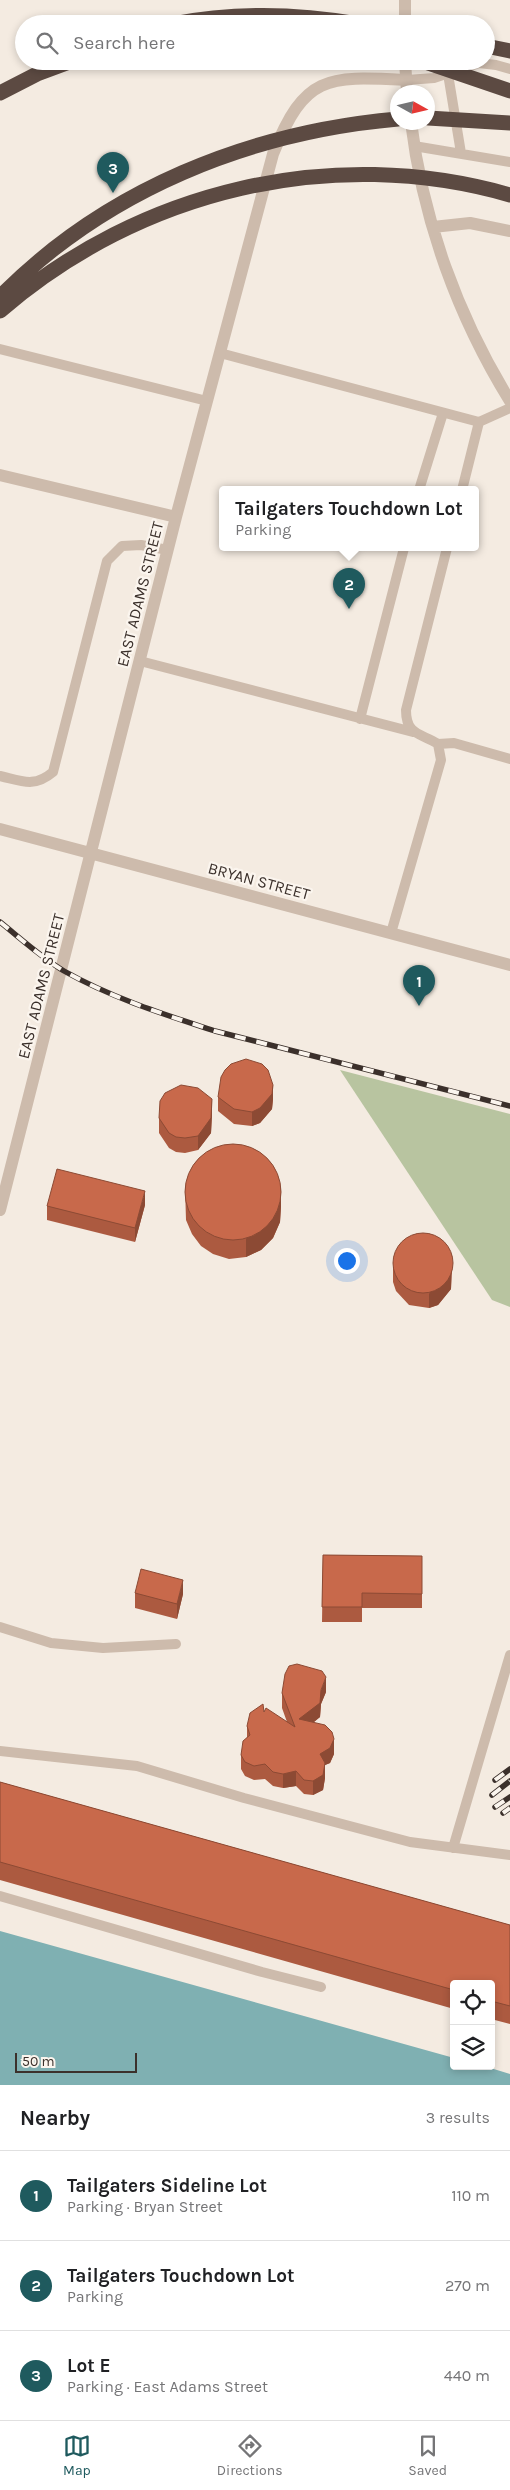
<!DOCTYPE html>
<html lang="en">
<head>
<meta charset="utf-8">
<style>
  :root { --surface:#fff; --page:#f6f6f6; --text:#202124; --muted:#757577; --line:#e0e0e0; --accent:#1f5a5e }
  body { margin:0; font-family:Karla,sans-serif; background:var(--page); color:var(--text) }
  .controls { position:absolute; right:15px; bottom:15px; display:grid; overflow:hidden; border-radius:5px; box-shadow:0 2px 8px #0003 }
  .controls button { width:45px; height:45px; display:grid; place-items:center; padding:0; border:0; border-bottom:1px solid var(--line); background:var(--surface); color:var(--text); font:25px sans-serif }
  .compass { position:absolute; left:390px; top:85px; width:45px; height:45px; border-radius:50%; background:var(--surface); box-shadow:0 2px 8px #0003; rotate:98deg }
  .scale { position:absolute; left:15px; bottom:12px; width:122px; box-sizing:border-box; padding-left:5px; border:2px solid #3b302b; border-top:0; font-size:14px; line-height:18px; white-space:nowrap; color:#3b302b; -webkit-text-stroke:4px #fbf5ee; paint-order:stroke }
  .you { position:absolute; left:346px; top:1260px; width:18px; height:18px; margin:-12px; border:4px solid #fff; border-radius:50%; background:#1a73e8; box-shadow:0 0 0 8px #1a73e833 }
  .badge { display:grid; place-items:center; width:32px; height:32px; border-radius:50%; background:var(--accent); color:#fff; font-size:16px; font-weight:700 }
  .pin { position:absolute; translate:-50% -41px; filter:drop-shadow(0 1px 2px #0008) }
  .pin::after { content:''; position:absolute; top:26px; width:18px; height:15px; background:inherit; clip-path:polygon(0 0,100% 0,50% 100%) }
  .popup { position:absolute; left:219px; top:486px; width:260px; height:65px; box-sizing:border-box; display:grid; place-content:center; border-radius:5px; background:var(--surface); filter:drop-shadow(0 1px 4px #0005); font-size:16px; white-space:nowrap; color:var(--muted) }
  .popup b { font-size:19px; color:var(--text) }
  .popup::after { content:''; position:absolute; left:50%; top:100%; margin-left:-10px; border:10px solid transparent; border-top-color:var(--surface) }
  .list { margin:0; padding:0; list-style:none }
  h2 { display:flex; justify-content:space-between; align-items:center; height:65px; margin:0; padding:0 20px; font-size:21px }
  h2 small { font-size:16px; font-weight:400; color:var(--muted) }
  .list li { display:grid; grid-template-columns:32px 1fr auto; gap:15px; align-items:center; box-sizing:border-box; height:90px; padding:0 20px; border-top:1px solid var(--line) }
  .list b { display:block; font-size:19px; white-space:nowrap }
  .list p { margin:0; font-size:16px; white-space:nowrap; color:var(--muted) }
  .list em { font-size:16px; font-style:normal; color:var(--muted) }
  .icon { flex:none; width:28px; height:28px; fill:none; stroke:currentColor; stroke-width:2; stroke-linecap:round; stroke-linejoin:round }
  .map { position:relative; flex:none; width:510px; height:2085px; overflow:hidden }
  .search { position:absolute; background:var(--surface); box-shadow:0 2px 8px #0003; left:15px; right:15px; top:15px; height:55px; display:flex; align-items:center; gap:12px; box-sizing:border-box; padding:0 18px; border-radius:28px; color:var(--muted); font-size:19px }
  .sheet { height:335px; background:var(--surface) }
  nav { display:flex; justify-content:space-around; align-items:center; box-sizing:border-box; height:70px; border-top:1px solid var(--line); background:var(--surface); font-size:14px; color:var(--muted) }
  nav a { display:grid; justify-items:center; gap:2px }
  nav .on { color:var(--accent) }
  .map>svg:first-child { display:block }
</style>
</head>
<body>
<div class="map">
<svg width="510" height="2085" viewBox="0 0 510 2085">
  <rect width="100%" height="100%" fill="#f4ebe1"/>
  <path fill="#b8c4a0" d="M340,1070L510,1114V1307L492,1300Z"/>
  <path fill="#7fb0b2" d="M0,1931L454,2058V2066H484L510,2074V2085H0Z"/>
  <g fill="none" stroke-linecap="round" stroke-linejoin="round">
    <path stroke="#cdbbac" stroke-width="10" d="M448,74L461,153
      M407,80L434,78L479,63L496,65L510,69
      M414,146L510,162
      M0,349L207,401
      M220,353L479,422L510,408
      M419,490L443,413
      M462,490L479,422
      M140,661L413,732
      M360,719L404,548
      M438,744L454,743L510,759
      M0,776C22,781 34,788 53,772L107,561L122,546L141,545L168,550
      M391,933L441,760L438,744C420,733 406,735 406,710L447,548
      M0,1627L51,1643L103,1648L176,1644
      M0,1751L137,1766L244,1798L410,1842L510,1855
      M453,1848L510,1655
      M0,1896L262,1972L321,1987"/>
    <path stroke="#cdbbac" stroke-width="12" d="M0,475L176,517
      M0,829L510,965
      M0,1210L176,517L273,154C305,74 327,76 407,80"/>
    <path stroke="#cdbbac" stroke-width="12" d="M405,0V24
      M405,61L407,92
      M411,122C423,221 458,317 510,401
      M433,227L470,223L510,231"/>
    <path stroke="#5c4a42" stroke-width="15" d="M172,24C234,12 296,13 358,24
      M486,46L510,51
      M0,93L37,74L72,61"/>
    <defs>
      <path id="rail" d="M0,922C20,938 42,958 64,971C112,998 163,1014 215,1031L510,1106
        M495,1780L510,1769
        M492,1795L510,1781
        M495,1807L510,1797
        M503,1813L510,1808"/>
    </defs>
    <use href="#rail" stroke="#3b302b" stroke-width="5.5"/>
    <use href="#rail" stroke="#fbf5ee" stroke-width="4" stroke-dasharray="11" stroke-linecap="butt"/>
    <path stroke="#5c4a42" stroke-width="15" d="M422,61L510,91
      M428,118L510,123
      M0,297C105,190 249,132 398,119
      M0,311C140,190 332,144 510,195"/>
  </g>
  <path fill="#ac5a40" d="M218,1097L273,1099L272,1109L260,1123L252,1126L234,1124L218,1111Z
    M212,1114L211,1133L198,1150L185,1153L176,1152L169,1148L159,1133V1118Z
    M185,1187L281,1206L280,1222L273,1238L261,1250L246,1257L229,1259L213,1254L201,1246L192,1234L186,1220Z
    M145,1205L135,1242L47,1220V1206Z
    M393,1267L452,1269L451,1289L438,1305L429,1308L409,1305L396,1291L393,1282Z
    M323,1555L422,1556V1608H362V1622H322Z
    M135,1593L183,1594L177,1619L135,1608Z
    M326,1692L321,1704L320,1717L314,1722L334,1754L330,1763L325,1765V1778L323,1790L313,1795L304,1794L296,1786L283,1788L273,1786L265,1779L254,1780L245,1776L241,1769V1755L247,1737V1726L264,1712L287,1722L282,1708V1693Z
    M0,1782L510,1925V2024L491,2019V1984H454V2009L0,1880Z"/>
  <path fill="#8c4a34" d="M273,1085V1099L272,1109L260,1123L252,1126V1112Z
    M212,1099V1114L211,1133L198,1150V1136Z
    M281,1187V1206L280,1222L273,1238L261,1250L246,1257V1239Z
    M145,1191V1205L135,1242V1228Z
    M452,1254L451,1289L438,1305L429,1308V1294Z
    M183,1580V1594L177,1619V1604Z
    M326,1677V1692L321,1704L320,1717L299,1734V1719L321,1690Z
    M334,1739V1754L330,1763L325,1765V1778L323,1790L313,1795V1781L320,1754Z
    M296,1771V1786L283,1788V1774Z"/>
  <path fill="#c8694b" stroke="#8c4a34" d="M246,1059L262,1064L268,1070L273,1085L272,1094L260,1108L252,1112L234,1109L218,1097L221,1077L225,1070L231,1064Z
    M181,1085L198,1088L212,1099L211,1118L198,1136L185,1138L176,1137L169,1133L159,1118L160,1101L165,1093Z
    M185 1192a48 48 0 1 1 96 0a48 48 0 1 1-96 0Z
    M57,1169L145,1191L135,1228L47,1206Z
    M393 1263a30 30 0 1 1 60 0a30 30 0 1 1-60 0Z
    M323,1555L422,1556V1594L362,1593V1607H322Z
    M141,1569L183,1580L177,1604L135,1593Z
    M297,1664L322,1671L326,1677L321,1690L320,1703L299,1719L325,1725L332,1732L334,1739L330,1748L320,1754L325,1763L323,1775L313,1781L304,1780L296,1771L283,1774L273,1772L265,1764L254,1766L245,1762L241,1755L243,1741L250,1735L247,1726L250,1713L263,1704L264,1712L266,1708L295,1727L282,1693L285,1674L289,1666Z
    M0,1782L510,1925V2006L491,2001V1984H454V1990L0,1862Z"/>
  <g text-anchor="middle" dominant-baseline="central" stroke-width="4.5" stroke-linejoin="round" paint-order="stroke">
    <g font-size="16" fill="#3b302b" stroke="#fbf5ee">
      <text transform="translate(140 594) rotate(-76)">EAST ADAMS STREET</text>
      <text transform="translate(259 881) rotate(15)">BRYAN STREET</text>
      <text transform="translate(41 986) rotate(-76)">EAST ADAMS STREET</text>
    </g>
  </g>
</svg>
<div class="controls">
<button><svg class="icon" aria-label="locate" viewBox="0 0 24 24"><circle cx="12" cy="12" r="6"/><path d="M12 2v4M12 18v4M2 12h4M18 12h4"/></svg></button>
<button><svg class="icon" aria-label="layers" viewBox="0 0 24 24"><path d="M12 4l9 5-9 5-9-5zM3 14l9 5 9-5"/></svg></button>
</div>
<svg class="compass" viewBox="-18 -18 36 36"><path d="M0-13l5 13h-10z" fill="#e53935"/><path d="M0 13l5-13h-10z" fill="#757577"/></svg>
<div class="scale">50 m</div>
<div class="you"></div>
<div class="pin badge" style="left:419px;top:1006px">1</div>
<div class="pin badge" style="left:349px;top:609px">2</div>
<div class="popup"><b>Tailgaters Touchdown Lot</b>Parking</div>
<div class="pin badge" style="left:113px;top:193px">3</div>
<div class="search"><svg class="icon" aria-label="search" viewBox="0 0 24 24"><circle cx="10" cy="10" r="6"/><path d="M15 15l6 6"/></svg>Search here</div>
</div>
<section class="sheet">
<h2>Nearby<small>3 results</small></h2>
<ul class="list">
<li><span class="badge">1</span><div><b>Tailgaters Sideline Lot</b><p>Parking · Bryan Street</p></div><em>110 m</em></li>
<li><span class="badge">2</span><div><b>Tailgaters Touchdown Lot</b><p>Parking</p></div><em>270 m</em></li>
<li><span class="badge">3</span><div><b>Lot E</b><p>Parking · East Adams Street</p></div><em>440 m</em></li>
</ul>
</section>
<nav>
<a class="on"><svg class="icon" aria-label="map" viewBox="0 0 24 24"><path d="M3 6l6-2 6 2 6-2v14l-6 2-6-2-6 2zM9 4v14M15 6v14"/></svg>Map</a>
<a><svg class="icon" aria-label="directions" viewBox="0 0 24 24"><path d="M12 3l9 9-9 9-9-9zM9 14v-3h6M13 9l2 2-2 2"/></svg>Directions</a>
<a><svg class="icon" aria-label="saved" viewBox="0 0 24 24"><path d="M7 4h10v16l-5-4-5 4z"/></svg>Saved</a>
</nav>
</body>
</html>
